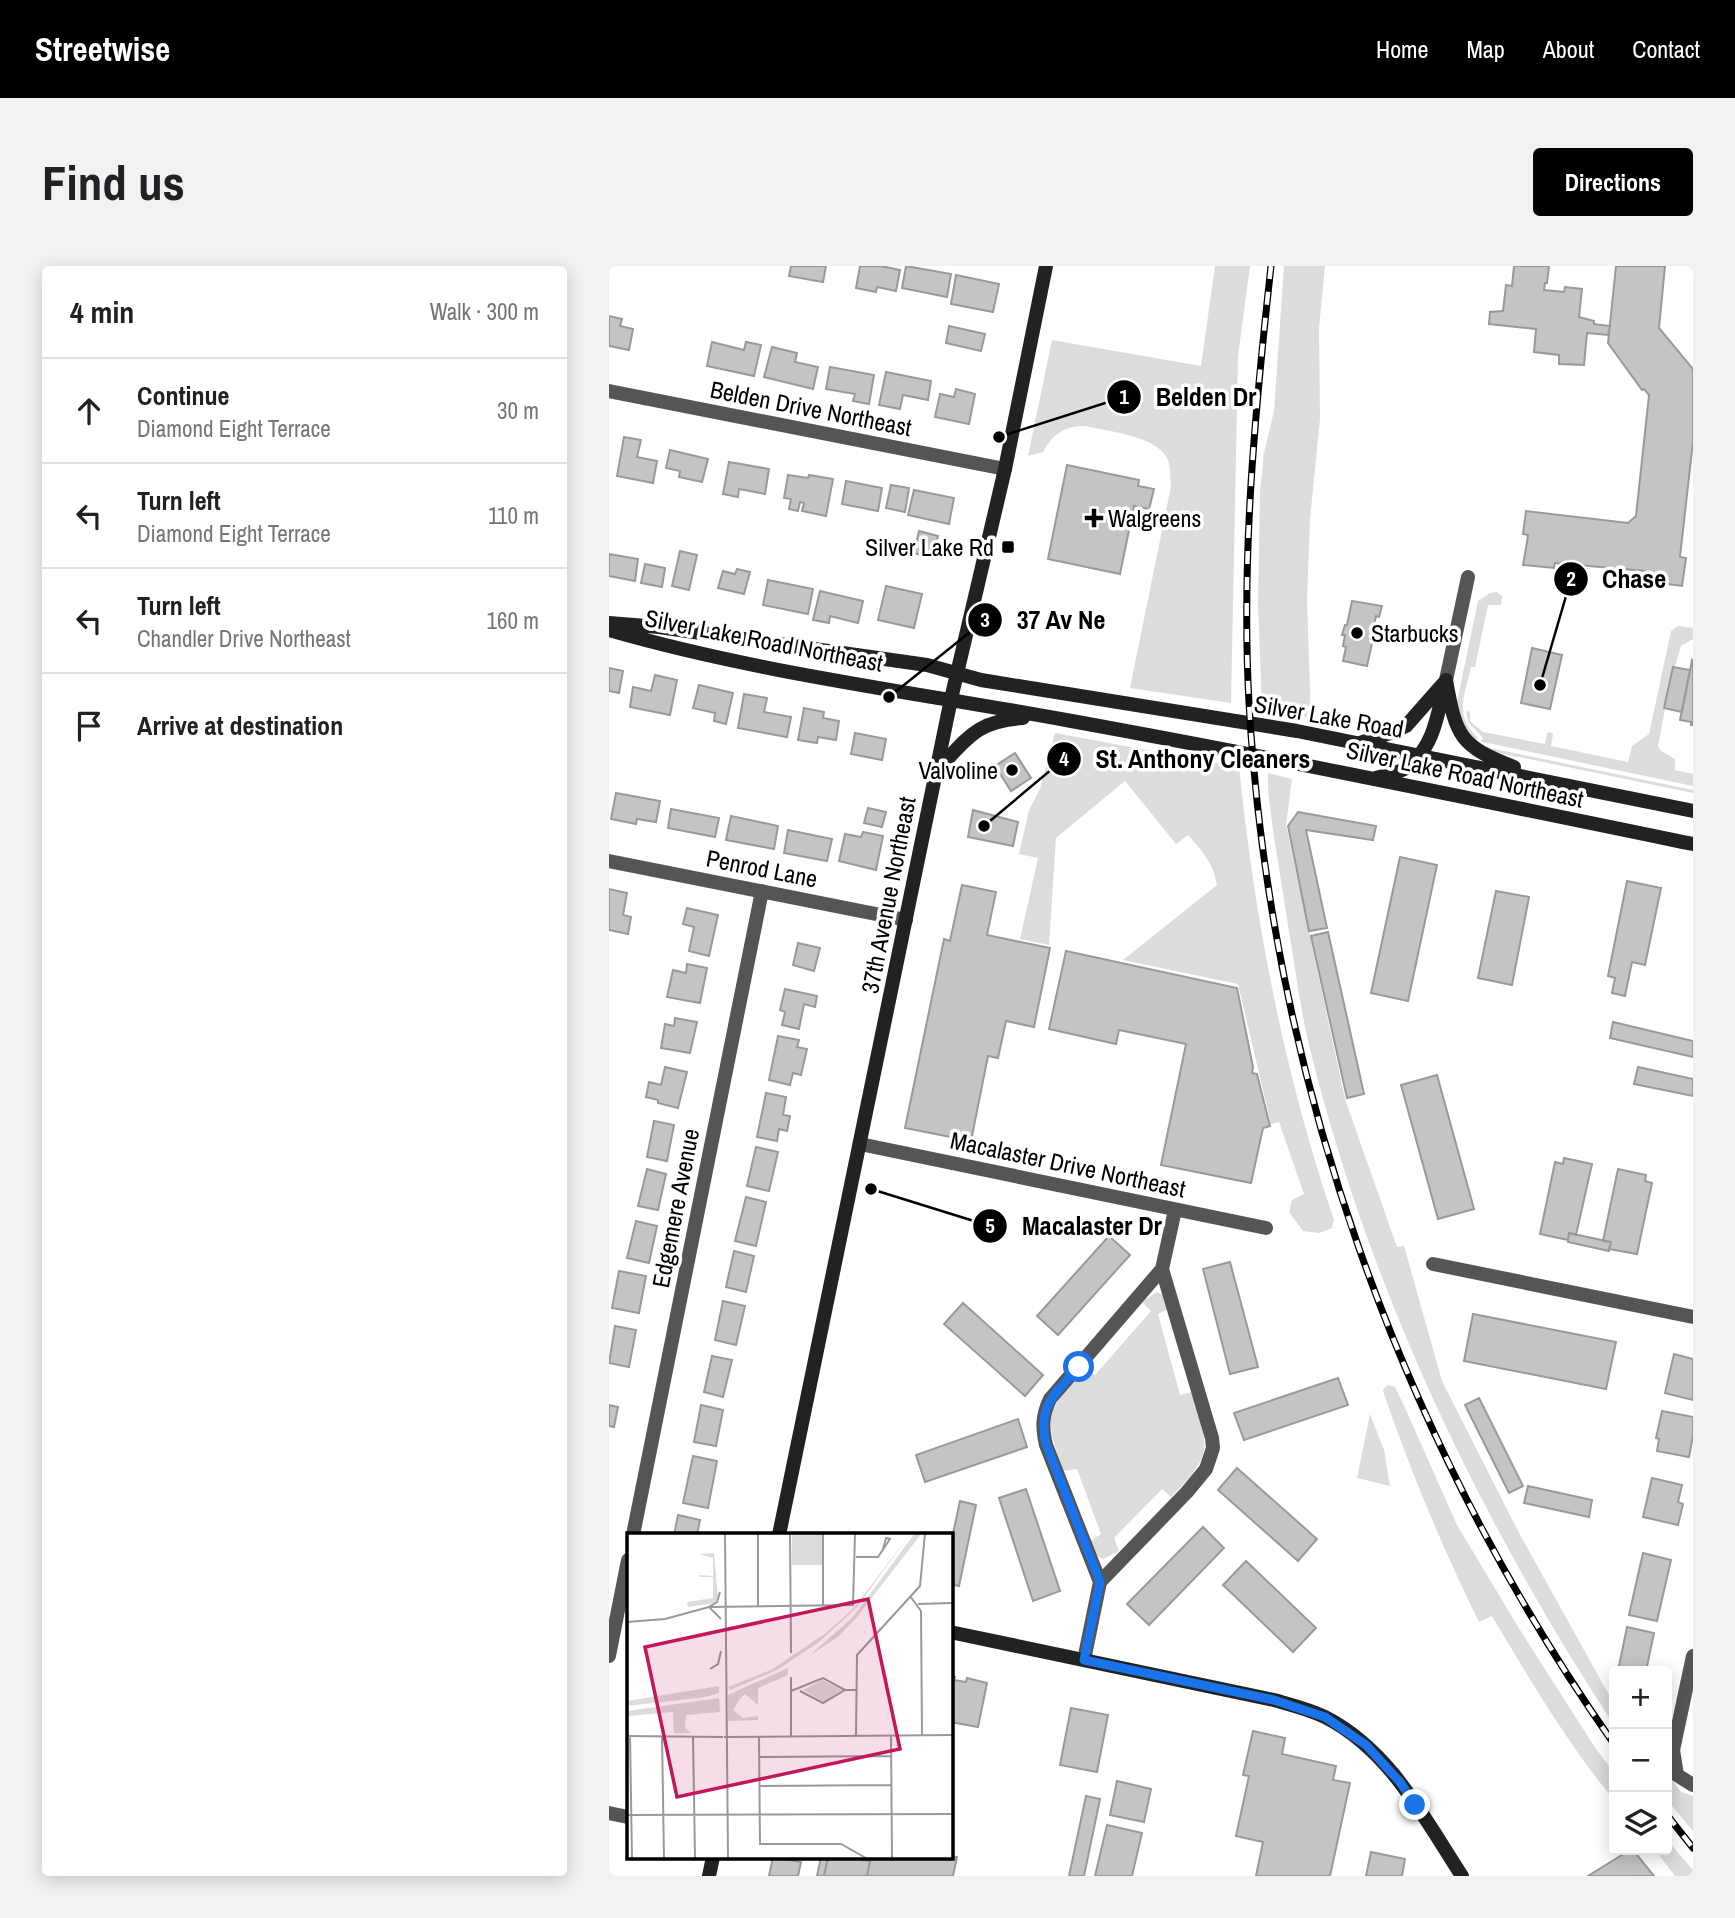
<!DOCTYPE html>
<html lang="en">
<head>
<meta charset="utf-8">
<style>
  :root { --surface:#fff; --page:#f2f2f2; --text:#202124; --muted:#757577; --line:#e0e0e0; --accent:#000 }
  body { margin:0; font-family:"Archivo Narrow",sans-serif; background:var(--page); color:var(--text) }
  .controls { position:absolute; right:21px; bottom:21px; display:grid; overflow:hidden; border-radius:7px; box-shadow:0 4px 18px #0003 }
  .controls button { width:63px; height:63px; display:grid; place-items:center; padding:0; border:0; border-bottom:2px solid var(--line); background:var(--surface); color:var(--text); font:35px sans-serif }
  .stop { position:absolute; width:21px; height:21px; margin:-16px; border:5px solid #1a73e8; border-radius:50%; background:#fff }
  .stop.end { background:#1a73e8; border-color:#fff; box-shadow:0 2px 7px #0008 }
  .list { margin:0; padding:0; list-style:none }
  h2 { display:flex; justify-content:space-between; align-items:center; height:91px; margin:0; padding:0 28px; font-size:30px }
  h2 small { font-size:23px; font-weight:400; color:var(--muted) }
  .list li { display:grid; grid-template-columns:46px 1fr auto; gap:21px; align-items:center; box-sizing:border-box; height:105px; padding:0 28px; border-top:2px solid var(--line) }
  .list b { display:block; font-size:26px; white-space:nowrap }
  .list p { margin:0; font-size:23px; white-space:nowrap; color:var(--muted) }
  .list em { font-size:23px; font-style:normal; color:var(--muted) }
  .icon { flex:none; width:38px; height:38px; fill:none; stroke:currentColor; stroke-width:2; stroke-linecap:round; stroke-linejoin:round }
  .map { position:relative; flex:none; width:1084px; height:1610px; overflow:hidden; border-radius:7px }
  header { display:flex; align-items:center; gap:42px; box-sizing:border-box; height:98px; padding:0 35px; background:var(--accent); color:#fff }
  header strong { font-size:33px }
  nav { display:flex; gap:38px; margin-inline-start:auto; font-size:24px }
  .intro { display:flex; align-items:center; justify-content:space-between; box-sizing:border-box; height:168px; padding:0 42px }
  h1 { margin:0; font-size:49px }
  .button { padding:18px 32px; border-radius:7px; background:var(--accent); color:#fff; font-size:24px; font-weight:700 }
  main { display:flex; gap:42px; padding:0 42px }
  aside { flex:1; background:var(--surface); border-radius:7px; box-shadow:0 4px 18px #0003 }
  .map>svg:first-child { display:block }
</style>
</head>
<body>
<header>
<strong>Streetwise</strong>
<nav><a>Home</a><a>Map</a><a>About</a><a>Contact</a></nav>
</header>
<div class="intro"><h1>Find us</h1><a class="button">Directions</a></div>
<main>
<aside>
<h2>4 min<small>Walk · 300 m</small></h2>
<ul class="list">
<li><svg class="icon" aria-label="ahead" viewBox="0 0 24 24"><path d="M12 20V5M6 11l6-6 6 6"/></svg><div><b>Continue</b><p>Diamond Eight Terrace</p></div><em>30 m</em></li>
<li><svg class="icon" aria-label="left" viewBox="0 0 24 24"><path d="M17 20v-9H6M10 6l-5 5 5 5"/></svg><div><b>Turn left</b><p>Diamond Eight Terrace</p></div><em>110 m</em></li>
<li><svg class="icon" aria-label="left" viewBox="0 0 24 24"><path d="M17 20v-9H6M10 6l-5 5 5 5"/></svg><div><b>Turn left</b><p>Chandler Drive Northeast</p></div><em>160 m</em></li>
<li><svg class="icon" aria-label="arrive" viewBox="0 0 24 24"><path d="M6 21V4h12l-3 4 3 4H6"/></svg><div><b>Arrive at destination</b></div></li>
</ul>
</aside>
<div class="map">
<svg width="1084" height="1610" viewBox="0 0 1084 1610">
  <rect width="100%" height="100%" fill="#fff"/>
  <path fill="#dcdcdc" d="M606,0H641L629,90L622,437L521,422L562,220C561,211 562,200 558,192C547,170 498,165 476,160C455,160 444,168 434,186L419,190L443,74L592,100Z
    M675,0H716L710,62L711,153L701,253L698,335L702,452L653,443L649,338L651,226L655,187L665,145Z
    M888,326L893,330L892,339H879L866,401H862C856,431 844,448 869,472L867,475L854,460L848,436L869,335L881,327Z
    M1069,360L1084,362V373L1072,380L1066,401H1064L1049,480L1052,485L1066,493V504L1084,508V520L874,476L872,475L874,472L859,456L857,445L861,446V455L874,466L936,478L938,467L941,466L944,468L942,480L1019,496L1023,480L1040,468L1062,365Z
    M446,467L630,501C646,655 675,807 725,954L723,962L710,967L694,965L680,946L683,934L695,928L670,856L662,858L629,718L514,694L608,619C605,598 593,585 579,569L567,578L516,515L447,572L440,679L411,673L429,592L410,588L420,544L431,523Z
    M876,481L1084,524V527L886,486Z
    M659,507L683,513L677,559L736,833L788,981L795,980L833,1115L910,1267L1005,1438V1459C869,1251 761,1025 701,783C691,743 686,700 679,659C674,627 669,596 664,565C662,546 658,527 659,507Z
    M548,1026L557,1030L560,1043L549,1048L571,1129L583,1126C599,1183 606,1186 562,1231L553,1223L505,1272L510,1285L494,1293L487,1289L481,1275L492,1268L468,1203L454,1205C434,1147 437,1147 476,1102L486,1109L542,1045L533,1036Z
    M780,1119L786,1121L797,1144L848,1259L911,1364L985,1480L1005,1507V1534C958,1477 921,1414 883,1350L870,1356C833,1281 801,1204 774,1125L776,1121Z
    M761,1148L775,1184L781,1220L748,1212Z
    M1058,1507L1072,1526L1084,1530V1565L1058,1534Z
    M1058,1574L1084,1604V1610H1066L1046,1584H1058Z"/>
  <path fill="#c4c4c4" stroke="#999" stroke-width="2" d="M182,0H217L214,16L180,10Z
    M251,0H272L291,4L287,25L268,21L267,26L247,22Z
    M297,0L342,8L338,31L293,22Z
    M905,0H940L938,17H936L935,24L955,26L956,21L973,23L970,51L985,55V58L1001,60L999,69L978,67L975,99L950,98V89L925,86L927,63L880,58L881,46L894,45L897,19L903,20Z
    M1007,0H1056L1050,62L1084,103V175L1071,291L1077,292L1073,320L1043,316V313L1035,312L1036,305L946,297L945,302L914,299L918,276L919,269L914,268L917,245L1019,257L1027,250L1040,129L1035,123L1033,124L999,77Z
    M347,9L390,18L384,46L342,38Z
    M0,50L13,53L11,60L24,63L20,84L0,80Z
    M340,60L376,68L372,85L337,77Z
    M103,76L135,84L137,76L152,79L145,110L98,100Z
    M163,81L188,87L186,96L209,101L204,123L155,111Z
    M221,101L265,109L260,138L244,135L246,128L217,123Z
    M277,106L322,115L319,134L294,129L291,143L270,139Z
    M347,123L366,128L360,158L326,151L331,128L345,131Z
    M15,171L32,174L28,191L48,195L44,217L8,210Z
    M61,184L99,193L93,216L70,211L71,205L57,202Z
    M120,196L160,203L156,228L130,223L129,231L114,228Z
    M458,199L530,214L529,220L545,223L540,243L525,240L511,308L439,293Z
    M179,209L199,212L200,209L224,213L217,250L193,245L195,237L191,236L189,245L180,243L182,233L175,232Z
    M237,215L273,222L269,245L233,238Z
    M282,219L300,222L296,246L277,242Z
    M305,224L345,232L340,258L299,249Z
    M310,265L329,270L323,292L305,287Z
    M71,285L88,289L80,324L63,320Z
    M0,288L29,293L26,315L0,310Z
    M36,298L56,302L53,321L32,317Z
    M128,303L141,306L135,328L109,322L114,305L126,308Z
    M159,314L204,323L199,348L154,339Z
    M277,320L313,328L305,362L269,354Z
    M211,325L254,335L249,357L221,350L220,357L204,354Z
    M743,335L773,340L770,351L767,350L764,364H762L760,372L764,373L758,400L734,395L737,381L734,380L736,369H733L736,359H738Z
    M923,382L953,389L941,443L912,437Z
    M1083,394L1084,395V459H1082V456L1071,454Z
    M1064,401L1081,404L1073,446L1055,442Z
    M0,402L14,405L10,427L0,425Z
    M46,409L68,414L61,449L21,441L24,421L42,425Z
    M90,419L124,427L117,458L105,455L106,447L84,442Z
    M135,428L158,432L155,446L182,451L178,471L129,462Z
    M195,442L215,446L214,452L230,455L227,474L209,471L208,477L189,474Z
    M246,467L277,473L273,494L242,488Z
    M406,487L422,512L402,525L386,500Z
    M7,527L51,535L47,556L28,553L27,558L2,553Z
    M259,542L277,546L273,561L255,557Z
    M62,543L110,552L106,571L59,562Z
    M364,544L409,556L404,580L359,571Z
    M689,546L767,560L764,574L697,564L718,662L700,665L679,560Z
    M122,550L169,560L165,583L117,574Z
    M179,564L223,573L218,595L175,587Z
    M254,566L274,570L267,604L230,595L236,568L252,571Z
    M791,591L828,599L799,735L762,727Z
    M1018,615L1052,622L1036,699L1023,696L1016,730L1003,727L1006,712L999,710Z
    M353,619L387,626L378,669L441,682L425,761L397,755L389,792L379,790L362,875L296,862L335,673L341,675Z
    M0,623L18,627L14,649L22,651L19,668L0,664Z
    M887,625L920,631L903,719L869,712Z
    M78,642L109,649L100,690L80,685L85,661L74,658Z
    M719,666L755,828L738,832L702,670Z
    M189,677L211,682L205,705L184,699Z
    M457,685L628,722L644,801L643,807L648,808L661,860L654,862L642,917L552,899L577,778L510,764L507,778L440,763Z
    M78,698L98,702L91,737L58,731L64,704L77,707Z
    M176,723L208,730L206,741L195,738L190,763L173,759L176,746L171,744Z
    M66,752L88,756L81,787L52,782L56,758L65,760Z
    M1004,756L1084,775V791L1001,772Z
    M169,770L190,774L188,781L198,783L192,809L184,807L181,819L160,814Z
    M56,801L78,806L69,842L49,837V834L37,831L40,816L52,819Z
    M1029,801L1084,813V830L1025,818Z
    M828,809L865,943L829,953L792,819Z
    M157,827L177,831L174,849L181,850L178,865L170,863L168,875L148,871Z
    M45,855L65,859L58,895L38,891Z
    M147,881L169,886L160,925L138,920Z
    M955,892L983,898L967,969L960,967L959,974L931,968L946,896L954,898Z
    M38,903L57,908L49,944L29,940Z
    M1009,903L1037,909L1036,915L1043,917L1028,988L1000,983L1002,976L994,975Z
    M137,931L157,936L147,980L126,975Z
    M27,955L48,960L40,997L18,992Z
    M960,967L1002,976L1000,985L959,976Z
    M500,970L521,989L449,1069L428,1050Z
    M125,985L145,990L137,1026L117,1021Z
    M621,996L649,1101L621,1108L594,1003Z
    M10,1005L37,1010L30,1047L3,1042Z
    M114,1035L136,1040L127,1079L106,1074Z
    M354,1037L434,1109L416,1130L335,1058Z
    M864,1048L1007,1076L997,1123L855,1095Z
    M6,1060L27,1064L20,1101L0,1097Z
    M1065,1088L1084,1093V1134L1056,1127Z
    M103,1090L123,1094L114,1131L95,1126Z
    M729,1112L739,1139L635,1174L625,1147Z
    M870,1132L914,1220L900,1227L856,1139Z
    M0,1139L9,1141L5,1161L0,1160Z
    M92,1139L114,1144L107,1180L85,1176Z
    M1053,1145L1084,1151V1170L1080,1191L1048,1185L1050,1173L1047,1172Z
    M409,1153L418,1181L316,1216L307,1189Z
    M84,1190L108,1195L99,1242L74,1237Z
    M628,1202L708,1273L689,1295L609,1224Z
    M1043,1212L1073,1219L1069,1236L1074,1238L1069,1259L1034,1251Z
    M919,1220L983,1234L980,1251L915,1237Z
    M417,1223L451,1325L424,1335L390,1232Z
    M351,1235L367,1239L350,1320L341,1318V1281Z
    M69,1249L91,1254L88,1269H65Z
    M594,1261L615,1282L540,1359L518,1338Z
    M1034,1287L1062,1294L1048,1355L1020,1349Z
    M637,1295L707,1362L684,1386L614,1319Z
    M1018,1361L1045,1367L1037,1405H1009Z
    M341,1410L346,1411L345,1414L357,1416L358,1412L378,1417L369,1461L341,1456Z
    M462,1442L499,1449L488,1506L451,1499Z
    M644,1465L676,1472L673,1488L727,1500L724,1514L741,1517L721,1610H647L654,1576L627,1570L640,1510L634,1509Z
    M508,1515L542,1523L535,1556L501,1549Z
    M477,1530L491,1533L475,1610H460Z
    M498,1559L533,1567L523,1610H486Z
    M1021,1584H1024L1045,1610H979Z
    M762,1586L796,1593L793,1610H757Z
    M341,1590L348,1591L344,1610H258L262,1591Z
    M164,1591L192,1596L189,1610H160Z
    M212,1591H219L215,1610H208Z
    M219,1591H240L261,1595L258,1610H215Z"/>
  <g fill="none" stroke-linecap="round" stroke-linejoin="round">
    <path stroke="#555" stroke-width="14" d="M0,125L396,203
      M837,414L859,311
      M0,595L297,654
      M251,878L657,962
      M824,998L1084,1051
      M24,1269L153,625
      M491,1316L578,1226L597,1203L604,1182L603,1172L553,1003L566,944
      M0,1390L19,1294
      M1084,1390L1064,1484L1068,1509L1084,1519
      M475,1394L491,1316L437,1179C433,1161 433,1150 441,1133L553,1003
      M0,1547L19,1551"/>
    <path stroke="#222" stroke-width="14" d="M0,357L50,361L318,399L372,414L688,465L1084,545
      M0,364C149,407 305,426 457,454C667,492 875,535 1084,578
      M837,414C847,471 851,480 905,501
      M751,477L784,466L797,460L834,418
      M328,504C359,472 367,455 414,452
      M767,512C777,509 791,507 799,501C824,481 828,452 835,422
      M170,1269L342,433L396,203L437,0
      M341,1366L665,1434C682,1439 700,1443 716,1451C781,1484 815,1552 853,1610
      M100,1610L104,1591"/>
    <defs>
      <path id="rail" d="M662,0C646,145 632,290 640,437C661,809 791,1173 1005,1478
        M1058,1549L1084,1582"/>
    </defs>
    <use href="#rail" stroke="#000" stroke-width="7"/>
    <use href="#rail" stroke="#fff" stroke-width="4.5" stroke-dasharray="13" stroke-linecap="butt"/>
  </g>
  <g fill="none" stroke-linecap="round" stroke-linejoin="round">
    <path stroke="#1a73e8" stroke-width="9" d="M470,1101C446,1128 428,1139 437,1178L491,1316L475,1394L665,1434L716,1451L757,1479L791,1516L806,1539"/>
  </g>
  <g fill="#000" stroke="#fff" stroke-width="2.5">
    <path d="M481.5 241.5h7v7h7v7h-7v7h-7v-7h-7v-7h7z"/>
    <rect x="392" y="274" width="14" height="14" rx="3.5"/>
    <circle cx="748" cy="367" r="7"/>
    <circle cx="403" cy="504" r="7"/>
  </g>
  <g text-anchor="middle" dominant-baseline="central" stroke-width="7" stroke-linejoin="round" paint-order="stroke">
    <g font-size="24" fill="#000" stroke="#fff">
      <text transform="translate(202 142) rotate(11)">Belden Drive Northeast</text>
      <text transform="translate(155 374) rotate(11)">Silver Lake Road Northeast</text>
      <text transform="translate(720 450) rotate(10)">Silver Lake Road</text>
      <text transform="translate(856 508) rotate(12)">Silver Lake Road Northeast</text>
      <text transform="translate(153 602) rotate(11)">Penrod Lane</text>
      <text transform="translate(279 629) rotate(-79)">37th Avenue Northeast</text>
      <text transform="translate(459 898) rotate(12)">Macalaster Drive Northeast</text>
      <text transform="translate(66 942) rotate(-79)">Edgemere Avenue</text>
    </g>
    <g font-size="24" fill="#000" stroke="#fff" text-anchor="start">
      <text x="499" y="252">Walgreens</text>
      <text x="385" y="281" text-anchor="end">Silver Lake Rd</text>
      <text x="762" y="367">Starbucks</text>
      <text x="389" y="504" text-anchor="end">Valvoline</text>
    </g>
  </g>
  <g transform="translate(18 1267)">
    <rect width="326" height="326" fill="#fff"/>
    <path d="M165,0H195V32H165ZM284,0L230,74L192,109L150,137L103,157L101,154L144,137L199,100L227,75ZM288,0H295L230,84L212,103L182,123L226,84ZM87,20L91,65L87,70L61,74L60,69L86,65V44H73L72,42L86,43V25L72,21ZM161,135V142L131,155V172L118,161L112,167L106,177L116,185L131,183V187L101,188V162ZM195,147L215,157L197,169L176,157ZM92,153V160L78,164L0,173V168ZM92,165L93,179L59,182L58,195L64,200H47L46,179L0,183V178Z" fill="#dcdcdc"/>
    <path fill="none" stroke="#999" stroke-width="2" d="M98,0L101,325M131,0V73M163,0L164,120M196,0V73M229,24H251L263,6L259,5L256,16M93,59L90,69L82,74L94,86M283,63L294,78L295,202M291,71L325,70M0,89L38,86L82,74L226,72L228,0M83,136L91,131L94,118M164,144V203M164,158L196,145L218,157M173,158L196,170L218,157H229M0,203L96,204M3,203L5,325M35,203L37,325M66,203L68,325M132,203L133,311H214L239,325M229,203L230,122L293,53L298,0M264,203L265,325M97,204L326,202M132,224L264,223M132,253L265,252M0,282L326,281"/>
    <path fill="#c2185b" fill-opacity="0.15" stroke="#c2185b" stroke-width="3.5" d="M241,66L273,216L50,264L18,114Z"/>
    <rect width="326" height="326" fill="none" stroke="#000" stroke-width="3.5"/>
  </g>
  <path fill="none" stroke="#000" stroke-width="2.5" d="M390 171L515 131M931 419L962 313M280 431L376 354M375 560L455 493M262 923L381 960"/>
  <g fill="#000" stroke="#fff" stroke-width="2.5">
    <circle cx="390" cy="171" r="7"/>
    <circle cx="931" cy="419" r="7"/>
    <circle cx="280" cy="431" r="7"/>
    <circle cx="375" cy="560" r="7"/>
    <circle cx="262" cy="923" r="7"/>
    <circle cx="515" cy="131" r="18"/>
    <circle cx="962" cy="313" r="18"/>
    <circle cx="376" cy="354" r="18"/>
    <circle cx="455" cy="493" r="18"/>
    <circle cx="381" cy="960" r="18"/>
  </g>
  <g font-size="21" text-anchor="middle" font-weight="bold" fill="#fff">
    <text x="515" y="138">1</text>
    <text x="962" y="320">2</text>
    <text x="376" y="361">3</text>
    <text x="455" y="500">4</text>
    <text x="381" y="967">5</text>
  </g>
  <g font-size="26" text-anchor="middle" font-weight="bold" fill="#000" stroke="#fff" stroke-width="7" stroke-linejoin="round" paint-order="stroke">
    <text x="597" y="140">Belden Dr</text>
    <text x="1025" y="322">Chase</text>
    <text x="452" y="363">37 Av Ne</text>
    <text x="594" y="502">St. Anthony Cleaners</text>
    <text x="483" y="969">Macalaster Dr</text>
  </g>
</svg>
<div class="controls">
<button>+</button>
<button>−</button>
<button><svg class="icon" aria-label="layers" viewBox="0 0 24 24"><path d="M12 4l9 5-9 5-9-5zM3 14l9 5 9-5"/></svg></button>
</div>
<div class="stop" style="left:470px;top:1101px"></div>
<div class="stop end" style="left:806px;top:1539px"></div>
</div>
</main>
</body>
</html>
